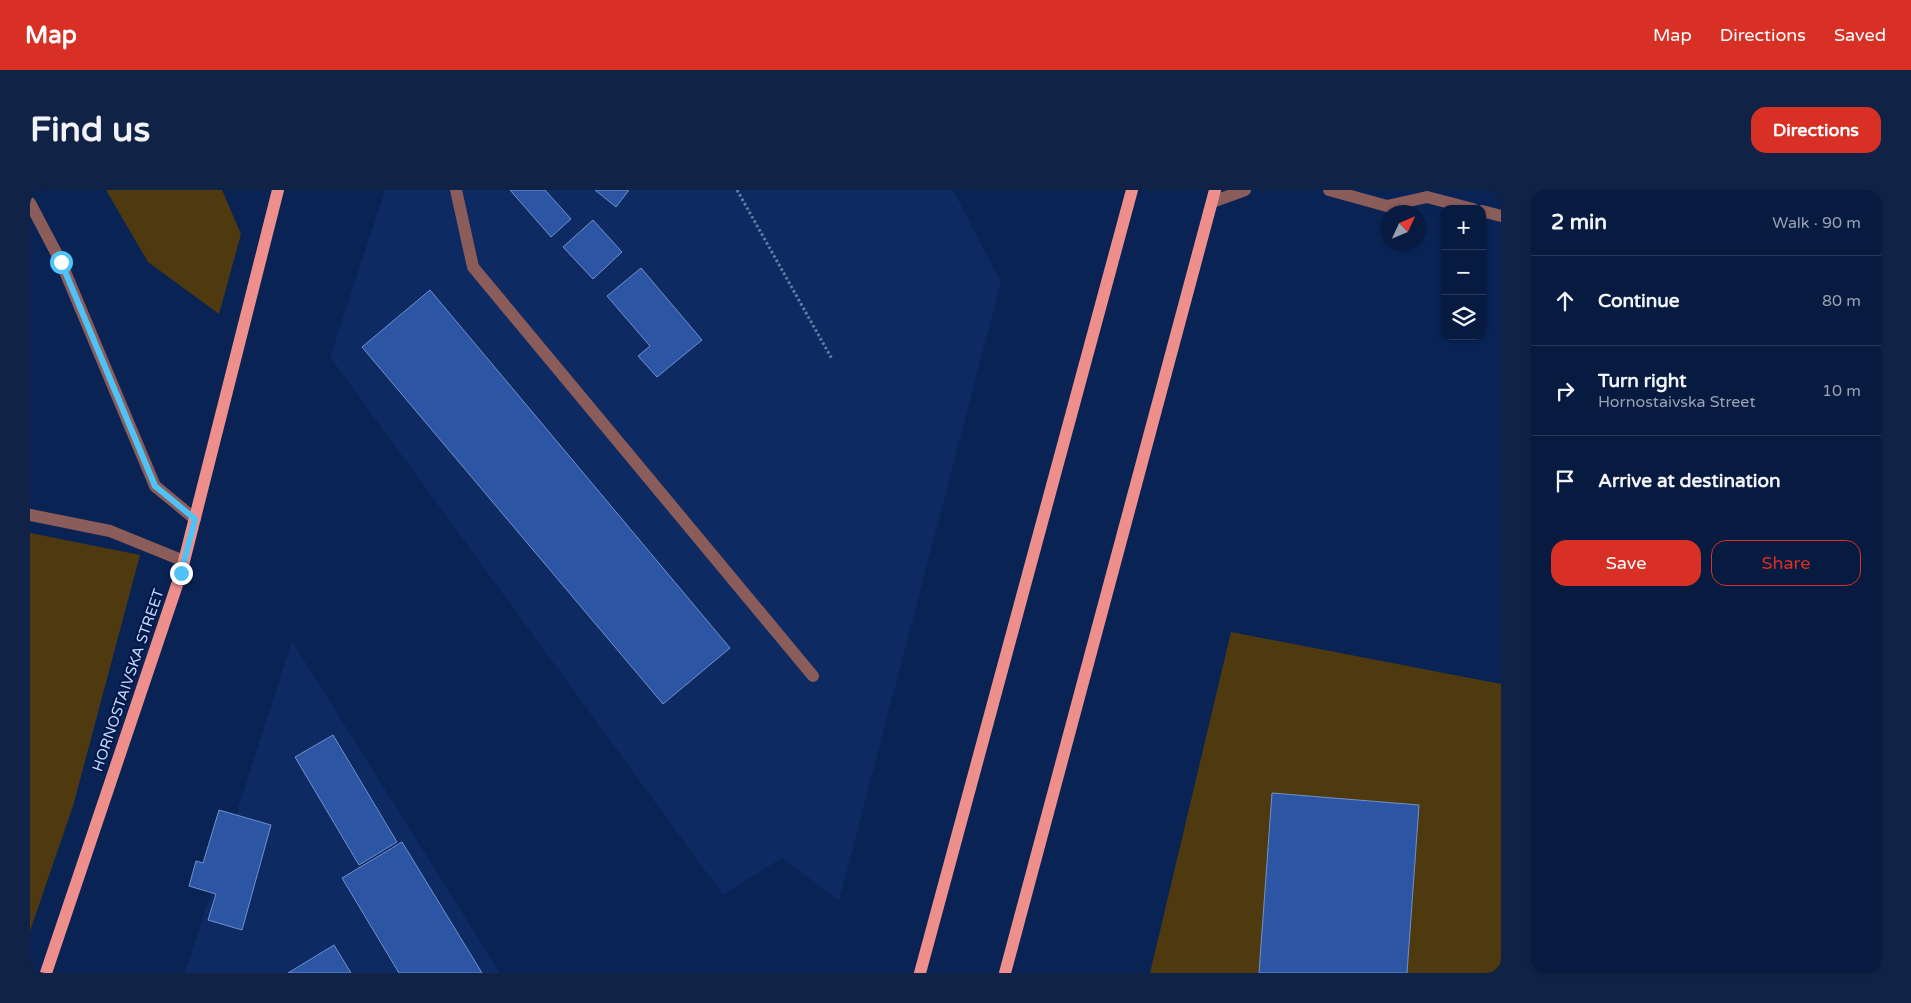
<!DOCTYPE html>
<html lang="en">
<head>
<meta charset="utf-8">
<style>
  :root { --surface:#071a40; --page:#102347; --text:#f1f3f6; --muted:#98a1b1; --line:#283859; --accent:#d93025 }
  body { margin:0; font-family:"Varela Round",sans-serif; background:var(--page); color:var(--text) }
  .controls { position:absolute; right:15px; top:15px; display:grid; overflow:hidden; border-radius:10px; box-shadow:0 1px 4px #0004 }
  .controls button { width:45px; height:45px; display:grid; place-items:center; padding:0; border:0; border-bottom:1px solid var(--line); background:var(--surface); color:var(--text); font:25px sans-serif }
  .compass { position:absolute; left:1351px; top:15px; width:45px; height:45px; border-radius:50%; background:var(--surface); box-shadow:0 1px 4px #0004; rotate:46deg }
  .stop { position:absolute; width:15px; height:15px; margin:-11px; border:4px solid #4fc3f7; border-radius:50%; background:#fff }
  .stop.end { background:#4fc3f7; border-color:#fff; box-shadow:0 1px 5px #0008 }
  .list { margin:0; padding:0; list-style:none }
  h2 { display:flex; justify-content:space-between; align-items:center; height:65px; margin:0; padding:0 20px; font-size:21px }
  h2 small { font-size:16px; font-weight:400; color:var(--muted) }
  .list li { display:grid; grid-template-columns:32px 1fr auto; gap:15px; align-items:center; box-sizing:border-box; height:90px; padding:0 20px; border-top:1px solid var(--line) }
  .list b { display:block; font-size:19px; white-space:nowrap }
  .list p { margin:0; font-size:16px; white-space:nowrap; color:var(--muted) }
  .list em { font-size:16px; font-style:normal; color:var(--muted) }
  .actions { display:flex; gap:10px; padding:15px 20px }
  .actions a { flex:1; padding:11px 0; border:1px solid var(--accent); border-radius:15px; text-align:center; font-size:18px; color:var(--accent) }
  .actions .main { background:var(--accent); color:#fff }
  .icon { flex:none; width:28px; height:28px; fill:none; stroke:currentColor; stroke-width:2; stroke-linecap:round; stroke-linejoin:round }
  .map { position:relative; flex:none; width:1471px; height:783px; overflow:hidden; border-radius:15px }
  header { display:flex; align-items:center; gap:30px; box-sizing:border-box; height:70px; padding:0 25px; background:var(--accent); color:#fff }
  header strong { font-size:24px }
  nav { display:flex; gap:28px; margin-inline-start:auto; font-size:18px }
  .intro { display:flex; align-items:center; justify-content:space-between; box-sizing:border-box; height:120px; padding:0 30px }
  h1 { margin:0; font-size:35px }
  .button { padding:12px 22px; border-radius:15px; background:var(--accent); color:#fff; font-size:18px; font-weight:700 }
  main { display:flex; gap:30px; padding:0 30px }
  aside { flex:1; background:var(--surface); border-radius:15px; box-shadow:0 1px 4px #0004 }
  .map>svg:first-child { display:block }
</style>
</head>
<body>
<header>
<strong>Map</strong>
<nav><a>Map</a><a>Directions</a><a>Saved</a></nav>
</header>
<div class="intro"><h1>Find us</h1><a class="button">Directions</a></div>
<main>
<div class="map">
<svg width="1471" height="783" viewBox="0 0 1471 783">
  <rect width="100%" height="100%" fill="#092355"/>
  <path fill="#0d2a63" d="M355,0H923L971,92L809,711L752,668L693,705L300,167Z
    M262,451L470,783H155Z"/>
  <path fill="#4f3a10" d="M76,0H192L211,44L189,124L118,72Z
    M0,343L110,365L43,616L0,741Z
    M1201,442L1471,494V783H1120Z"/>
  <path fill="#2c55a4" stroke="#7091cc" d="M480,0H515L541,29L521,47Z
    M565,0H599L586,17Z
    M563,30L592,62L563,89L533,57Z
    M611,78L672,150L627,187L608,166L620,156L577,106Z
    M400,100L700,458L633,514L332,157Z
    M303,545L367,652L329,675L265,567Z
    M1242,603L1389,615L1377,783H1229Z
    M189,620L241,635L212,740L178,730L186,704L159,696L166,671L173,673Z
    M372,652L452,783H369L312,688Z
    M304,755L321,783H258Z"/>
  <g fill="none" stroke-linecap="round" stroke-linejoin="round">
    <path stroke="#647ba4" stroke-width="3" stroke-dasharray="2.5 2.5" stroke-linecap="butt" d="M707,0L802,169"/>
    <path stroke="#8a5c5a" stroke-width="12" d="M426,0L443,77L783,486
      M1299,0L1357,16L1397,7L1443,19
      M1182,12L1215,0
      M0,13L31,72L125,296L165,329
      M1452,21L1471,26
      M0,325L80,341L154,371"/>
    <path stroke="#ee8f8c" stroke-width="12" d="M16,783L151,383L248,0
      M890,783L1102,0
      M975,783L1185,0"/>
  </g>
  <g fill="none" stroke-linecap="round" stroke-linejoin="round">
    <path stroke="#4fc3f7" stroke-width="6" d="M31,72L125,296L165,329L151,383"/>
  </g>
  <g text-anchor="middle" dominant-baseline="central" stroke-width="4" stroke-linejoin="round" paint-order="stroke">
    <g font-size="15" fill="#c6d8f8" stroke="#02184a">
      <text transform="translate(98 490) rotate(-71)">HORNOSTAIVSKA STREET</text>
    </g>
  </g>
</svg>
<div class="controls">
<button>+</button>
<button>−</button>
<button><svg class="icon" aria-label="layers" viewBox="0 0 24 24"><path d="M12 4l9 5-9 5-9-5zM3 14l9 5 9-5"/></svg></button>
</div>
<svg class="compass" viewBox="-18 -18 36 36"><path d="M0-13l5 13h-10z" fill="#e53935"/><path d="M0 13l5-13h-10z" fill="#98a1b1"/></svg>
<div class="stop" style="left:31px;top:72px"></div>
<div class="stop end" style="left:151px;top:383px"></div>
</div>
<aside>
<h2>2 min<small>Walk · 90 m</small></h2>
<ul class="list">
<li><svg class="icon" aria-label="ahead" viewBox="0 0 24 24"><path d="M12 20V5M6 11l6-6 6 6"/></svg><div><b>Continue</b></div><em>80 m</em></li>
<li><svg class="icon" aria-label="right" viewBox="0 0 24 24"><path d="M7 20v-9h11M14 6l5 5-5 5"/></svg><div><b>Turn right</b><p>Hornostaivska Street</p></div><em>10 m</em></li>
<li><svg class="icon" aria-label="arrive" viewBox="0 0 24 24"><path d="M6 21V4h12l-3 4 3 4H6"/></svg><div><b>Arrive at destination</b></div></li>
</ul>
<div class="actions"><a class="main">Save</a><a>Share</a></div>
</aside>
</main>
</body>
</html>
